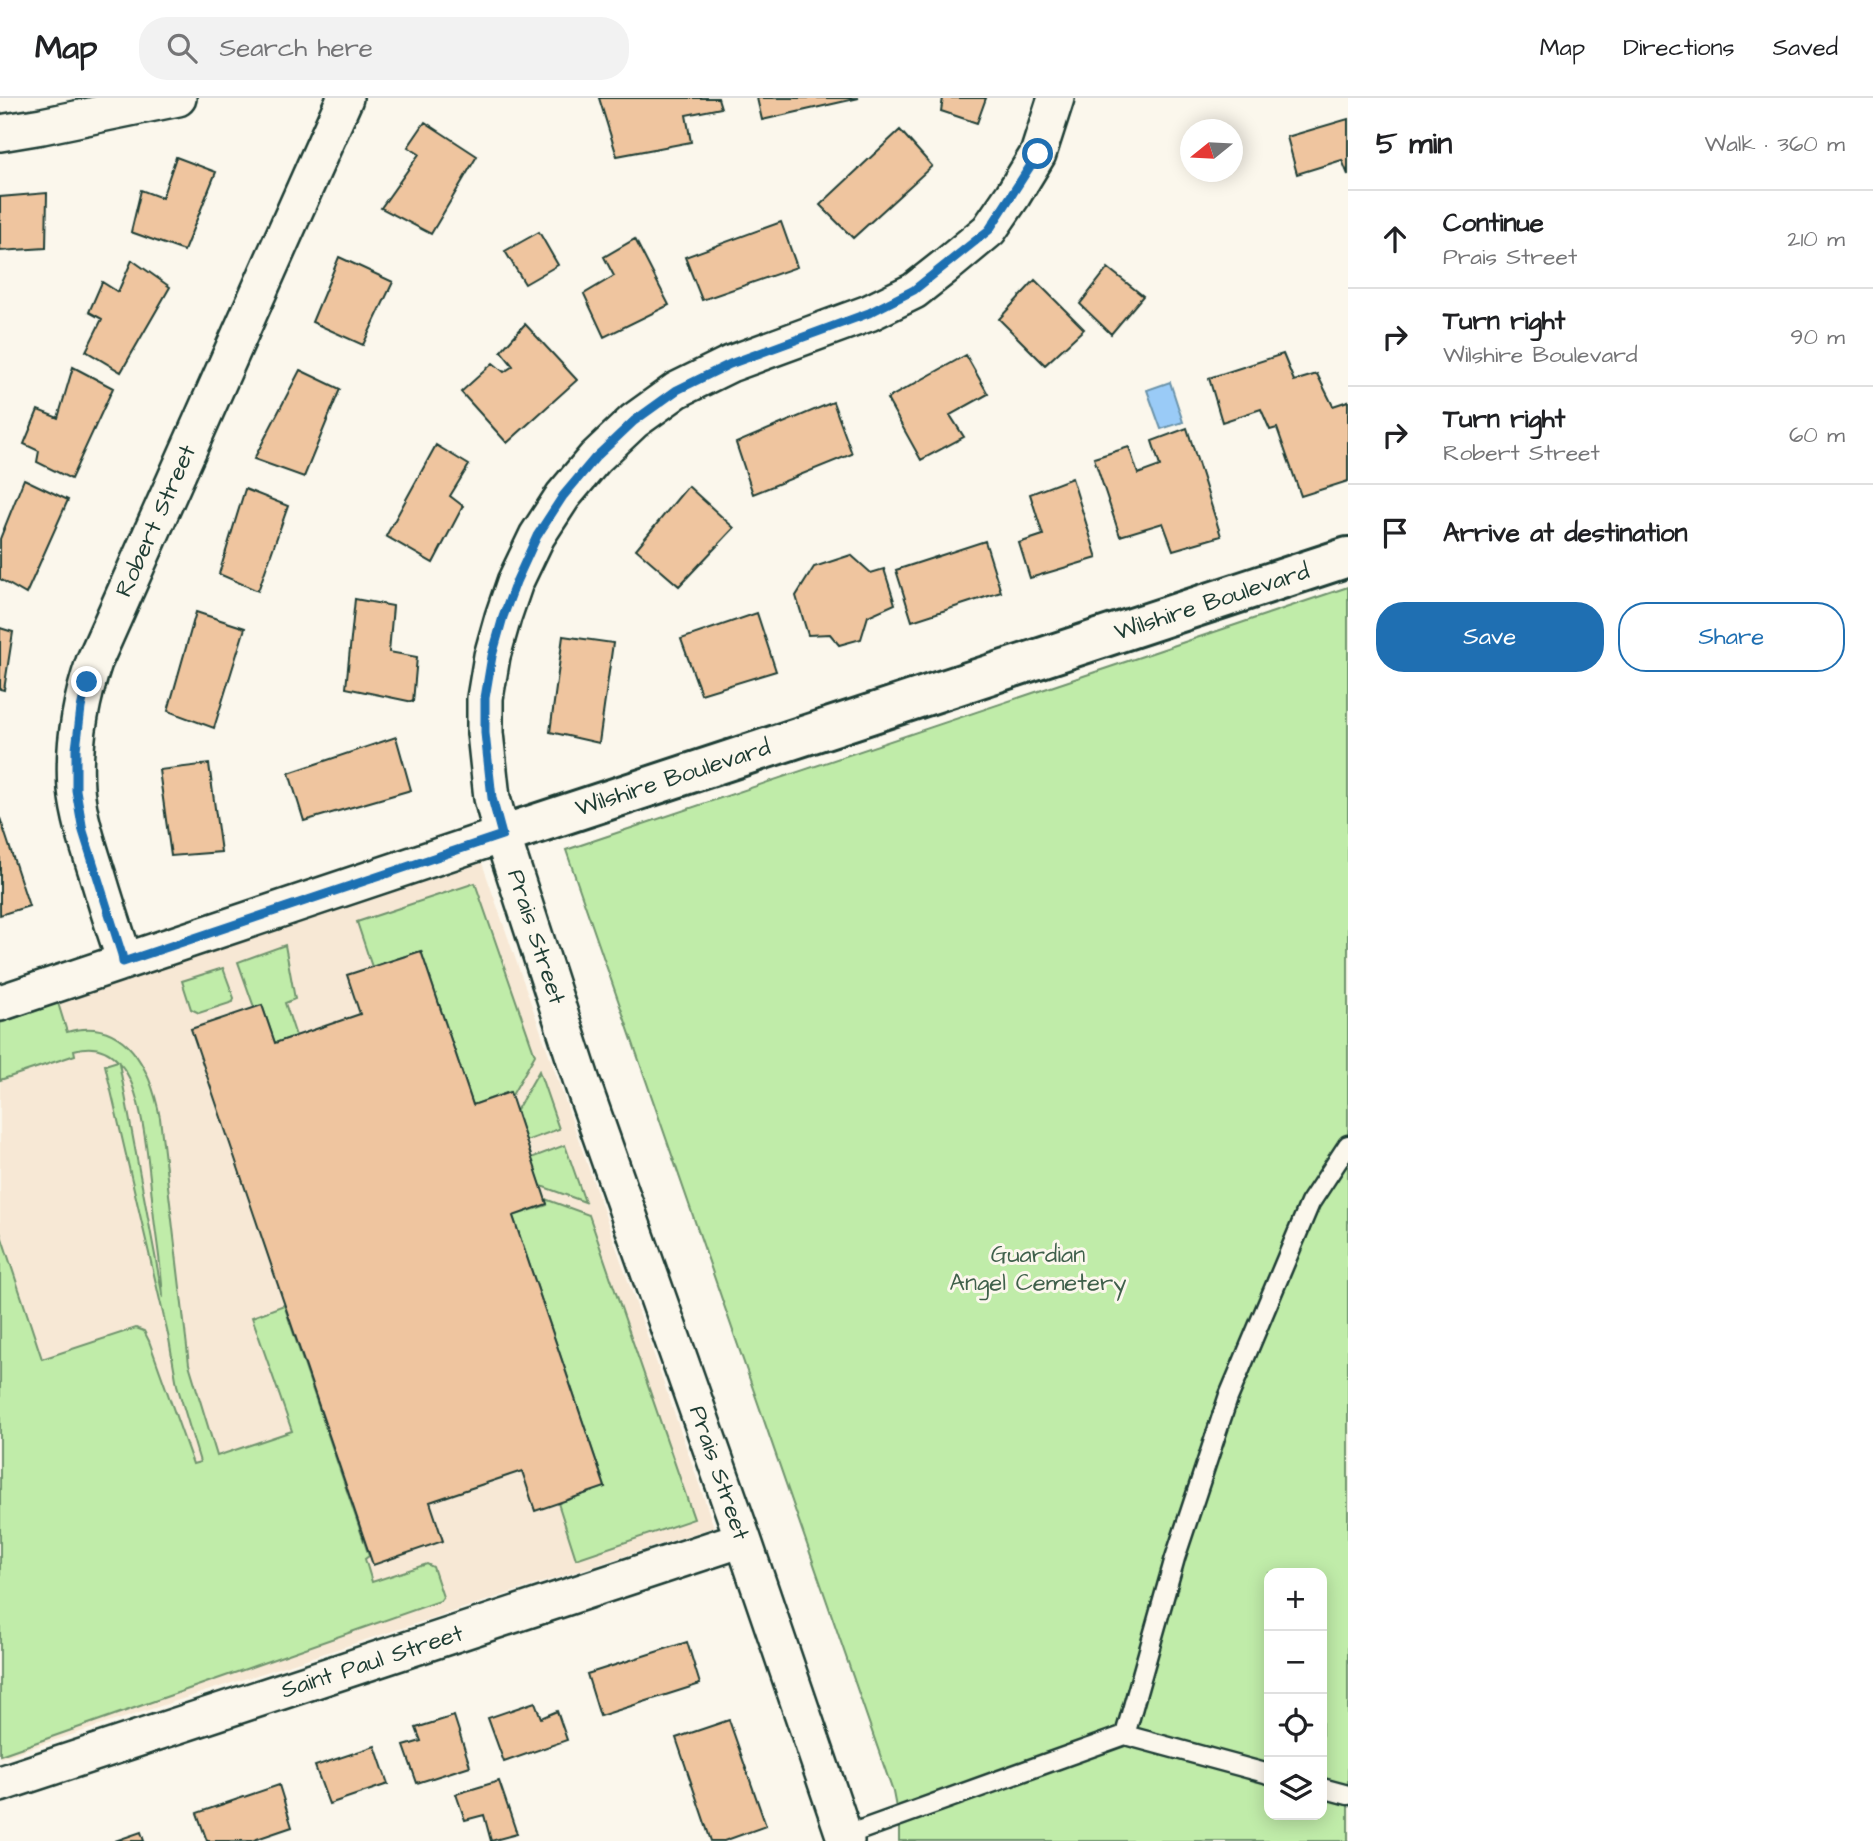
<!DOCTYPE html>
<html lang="en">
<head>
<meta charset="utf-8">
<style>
  :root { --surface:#fff; --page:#f2f2f2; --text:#202124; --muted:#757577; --line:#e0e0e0; --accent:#1f6fb2 }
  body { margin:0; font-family:"Architects Daughter",sans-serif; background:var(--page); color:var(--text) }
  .controls { position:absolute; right:21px; bottom:21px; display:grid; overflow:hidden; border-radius:14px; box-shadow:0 4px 18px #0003 }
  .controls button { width:63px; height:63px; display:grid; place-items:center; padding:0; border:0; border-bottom:2px solid var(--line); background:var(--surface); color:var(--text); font:35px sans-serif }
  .compass { position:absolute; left:1180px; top:21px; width:63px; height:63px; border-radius:50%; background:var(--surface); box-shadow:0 4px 18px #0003; rotate:252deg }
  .stop { position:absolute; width:21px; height:21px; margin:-16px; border:5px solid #1f6fb2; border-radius:50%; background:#fff }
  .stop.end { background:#1f6fb2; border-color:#fff; box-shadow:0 2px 7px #0008 }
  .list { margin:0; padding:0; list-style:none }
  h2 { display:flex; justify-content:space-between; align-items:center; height:91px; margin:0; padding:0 28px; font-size:30px }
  h2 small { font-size:23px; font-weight:400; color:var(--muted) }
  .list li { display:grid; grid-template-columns:46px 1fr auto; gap:21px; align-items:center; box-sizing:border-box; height:98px; padding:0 28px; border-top:2px solid var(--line) }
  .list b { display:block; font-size:26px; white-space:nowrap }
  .list p { margin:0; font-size:23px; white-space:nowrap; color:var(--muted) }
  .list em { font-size:23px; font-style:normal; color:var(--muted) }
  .actions { display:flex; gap:14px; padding:21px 28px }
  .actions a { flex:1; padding:16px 0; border:2px solid var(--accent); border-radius:28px; text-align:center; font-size:24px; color:var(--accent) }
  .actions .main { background:var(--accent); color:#fff }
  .icon { flex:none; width:38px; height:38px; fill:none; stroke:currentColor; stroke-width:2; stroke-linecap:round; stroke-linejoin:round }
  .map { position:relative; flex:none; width:1348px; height:1743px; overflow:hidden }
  header { display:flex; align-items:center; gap:42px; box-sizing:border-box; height:98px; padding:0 35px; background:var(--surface); border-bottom:2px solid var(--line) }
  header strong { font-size:33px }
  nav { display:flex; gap:38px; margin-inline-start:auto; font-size:24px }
  .search { width:490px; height:63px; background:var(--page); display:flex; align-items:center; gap:18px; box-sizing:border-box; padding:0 24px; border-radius:28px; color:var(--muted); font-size:26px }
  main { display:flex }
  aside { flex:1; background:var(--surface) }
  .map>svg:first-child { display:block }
</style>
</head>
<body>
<header>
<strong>Map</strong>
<div class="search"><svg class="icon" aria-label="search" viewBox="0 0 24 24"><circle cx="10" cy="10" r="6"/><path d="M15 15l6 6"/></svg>Search here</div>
<nav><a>Map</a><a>Directions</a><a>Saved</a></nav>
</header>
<main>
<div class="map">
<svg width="1348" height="1743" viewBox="0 0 1348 1743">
  <rect width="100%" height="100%" fill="#fbf7ec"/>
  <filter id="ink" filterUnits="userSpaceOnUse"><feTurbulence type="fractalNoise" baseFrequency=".0143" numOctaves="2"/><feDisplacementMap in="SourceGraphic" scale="14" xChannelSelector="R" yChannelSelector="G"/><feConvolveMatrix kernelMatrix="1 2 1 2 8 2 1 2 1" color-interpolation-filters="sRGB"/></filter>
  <g filter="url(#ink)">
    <path fill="#f7e8d5" d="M482,765L714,1429L0,1660V925Z"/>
    <path fill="#c0eca9" stroke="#70946e" stroke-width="2" fill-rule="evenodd" d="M1348,489V1743H899V1725L893,1694L566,752ZM1269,1475H1322V1717H1269Z
      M475,785L535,957L511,999L509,994L473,1007L421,853L372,869L357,824Z
      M285,847L295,901L285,905L296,938L275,945L262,907L254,909L238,864Z
      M223,870L234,900L233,904L199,915L191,911L182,883Z
      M58,905L67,934C126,917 151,972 160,1020L189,1266L217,1358L292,1333L252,1219L284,1207L369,1458L365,1461L372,1484L427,1466L433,1469L443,1499L440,1503L0,1657V1134L42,1261L136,1230L144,1233L149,1243L193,1366L200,1364L177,1287L169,1241L105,967L118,963C106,950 91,947 74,952L75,957L0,982V925ZM119,965C145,989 150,1084 154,1120C157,1146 162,1174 163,1200Z
      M539,973L559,1031L526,1043L516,1013Z
      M565,1047L585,1104L541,1088L531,1060Z
      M545,1101L589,1117L694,1421L576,1461L558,1405L605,1389L513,1118L547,1107Z"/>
    <path fill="#9acbf7" stroke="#6992a9" stroke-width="2" d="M1170,284L1183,324L1161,331L1147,292Z"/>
    <path fill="#efc59f" stroke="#1f3d34" stroke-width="2" d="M599,0H718L721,10L686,17L691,44L617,58Z
      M757,0H859L762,22Z
      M943,0H986L977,25L941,13Z
      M1348,21V77L1342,62L1297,76L1287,39Z
      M425,24L477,58L431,136L381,110L419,56L408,49Z
      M900,32L932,68L853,140L820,107Z
      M176,59L216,74L184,153L131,134L141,92L162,100Z
      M47,95L46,150L0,153V99Z
      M781,124L797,169L702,202L685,159Z
      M539,134L558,167L525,186L505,153Z
      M635,141L669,207L604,239L584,196L614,178L604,159Z
      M339,159L393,184L363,247L312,224Z
      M132,162L170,189L121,274L86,253L102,221L89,214L102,184L118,194Z
      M1108,170L1143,198L1111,236L1080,206Z
      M1035,182L1084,231L1045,267L999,221Z
      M525,226L577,282L507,345L461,294L493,265L504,274L513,268L501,253Z
      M1283,256L1294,283L1317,276L1333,308L1348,303V383L1301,398L1277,330L1270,332L1261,311L1222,324L1209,280Z
      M966,257L988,296L950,317L964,339L921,362L887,301Z
      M73,269L113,290L71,381L37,364L39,353L24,346L38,312L58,320Z
      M300,272L340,291L304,379L254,361Z
      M833,304L852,356L753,396L736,345Z
      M1187,330L1221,438L1173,452L1163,425L1120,438L1094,360L1129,349L1138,376L1160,368L1152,343Z
      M436,347L469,367L450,398L463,408L433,465L386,438Z
      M1072,380L1097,460L1030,480L1019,445L1043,437L1030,396Z
      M24,381L68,402L26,496L0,481V441Z
      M688,388L734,430L679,488L636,451Z
      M245,391L288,408L258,493L219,476Z
      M985,443L1001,494L912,523L896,472Z
      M851,457L871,475L884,471L895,506L868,518L861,541L839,547L830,536L808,537L796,498L814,469Z
      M355,501L393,508L389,554L417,559L413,604L346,590Z
      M196,514L245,530L214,630L168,613Z
      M757,515L776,573L701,596L681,541Z
      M0,530L13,534L4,592L0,591Z
      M563,538L613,545L599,645L550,634Z
      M396,639L411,692L304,723L289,675Z
      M209,666L221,754L171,758L159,672Z
      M0,720L29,808L0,817Z
      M421,853L473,1007L510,994L547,1106L513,1118L605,1389L535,1413L522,1373L430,1404L443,1443L373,1467L191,931L262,907L275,945L360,916L347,877Z
      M687,1544L700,1586L600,1618L587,1576Z
      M535,1604L541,1620L557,1613L567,1642L504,1664L488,1620Z
      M454,1618L470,1668L417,1685L404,1648L421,1643L416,1630Z
      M729,1622L766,1728L724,1743H711L676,1640Z
      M375,1648L388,1686L329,1706L315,1668Z
      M499,1683L517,1736L491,1743L484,1717L465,1722L456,1696Z
      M279,1687L292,1729L251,1743H207L197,1715Z
      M141,1734L144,1743H115Z"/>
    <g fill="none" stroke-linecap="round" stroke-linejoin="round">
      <defs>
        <path id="lane" d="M1125,1637L1269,1676
          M1322,1690L1348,1697
          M844,1738L1125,1637L1175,1460L1228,1300L1310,1105L1348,1047"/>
        <path id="street" d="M0,35L42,28L178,0
          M123,864V857C114,830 105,802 97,775C88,747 79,720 76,691C73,648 80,605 94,564L345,0
          M0,905L502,737
          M0,1686L743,1441
          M846,1743L743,1441L584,990L502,737L492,700L485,635V600L492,558L503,519L515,484L537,438L563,398L595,360L634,323L677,292L730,266L869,215L914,193L947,167L989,132L1013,97L1038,56L1056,0"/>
        <path id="secondary" d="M502,737L1348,459"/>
      </defs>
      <use href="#lane" stroke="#1f3d34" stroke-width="23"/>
      <use href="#street" stroke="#1f3d34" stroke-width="40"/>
      <use href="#secondary" stroke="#1f3d34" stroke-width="44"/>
      <use href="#lane" stroke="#fbf7ec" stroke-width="18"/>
      <use href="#street" stroke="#fbf7ec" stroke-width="35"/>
      <use href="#secondary" stroke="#fbf7ec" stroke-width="38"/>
    </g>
  </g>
  <g fill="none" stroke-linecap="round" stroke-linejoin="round" filter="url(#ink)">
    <path stroke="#1f6fb2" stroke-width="9" d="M87,584L81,610L76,651V692L83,733L122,857L123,864L502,737L492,700L485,635V600L492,558L503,519L516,484L537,438L563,398L595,360L634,323L677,292L730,266L869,215L914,192L989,132L1038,56"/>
  </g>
  <g text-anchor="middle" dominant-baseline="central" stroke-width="6" stroke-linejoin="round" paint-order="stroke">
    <g font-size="24" fill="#1f3d34" stroke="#fbf7ec">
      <text transform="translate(156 423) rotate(-66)">Robert Street</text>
      <text transform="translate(1212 504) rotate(-18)">Wilshire Boulevard</text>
      <text transform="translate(673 680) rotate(-18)">Wilshire Boulevard</text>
      <text transform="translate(536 839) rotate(72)">Prais Street</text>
      <text transform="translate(719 1375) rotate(71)">Prais Street</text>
      <text transform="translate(372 1564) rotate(-18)">Saint Paul Street</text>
    </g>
    <g font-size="24" fill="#3f604b" stroke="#fbf7ec">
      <text x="1038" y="1157">Guardian<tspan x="1038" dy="28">Angel Cemetery</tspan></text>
    </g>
  </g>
</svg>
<div class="controls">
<button>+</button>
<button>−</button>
<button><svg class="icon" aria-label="locate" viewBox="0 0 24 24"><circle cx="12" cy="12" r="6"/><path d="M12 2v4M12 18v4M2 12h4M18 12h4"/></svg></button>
<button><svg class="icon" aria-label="layers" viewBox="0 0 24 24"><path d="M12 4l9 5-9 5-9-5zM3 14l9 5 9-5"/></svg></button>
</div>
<svg class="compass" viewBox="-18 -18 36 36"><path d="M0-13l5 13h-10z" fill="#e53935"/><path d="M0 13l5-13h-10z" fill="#757577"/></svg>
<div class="stop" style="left:1038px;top:56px"></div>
<div class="stop end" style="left:87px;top:584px"></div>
</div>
<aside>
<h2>5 min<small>Walk · 360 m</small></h2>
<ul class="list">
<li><svg class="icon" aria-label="ahead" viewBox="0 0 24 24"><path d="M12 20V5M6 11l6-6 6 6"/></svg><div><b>Continue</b><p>Prais Street</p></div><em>210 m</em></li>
<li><svg class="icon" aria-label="right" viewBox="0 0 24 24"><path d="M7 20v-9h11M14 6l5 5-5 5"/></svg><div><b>Turn right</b><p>Wilshire Boulevard</p></div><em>90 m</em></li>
<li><svg class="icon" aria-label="right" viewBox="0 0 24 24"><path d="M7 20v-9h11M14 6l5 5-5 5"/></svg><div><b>Turn right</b><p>Robert Street</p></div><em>60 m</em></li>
<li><svg class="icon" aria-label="arrive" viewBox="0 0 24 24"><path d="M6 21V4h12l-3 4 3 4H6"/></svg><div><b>Arrive at destination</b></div></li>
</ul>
<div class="actions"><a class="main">Save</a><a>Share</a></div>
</aside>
</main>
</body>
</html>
